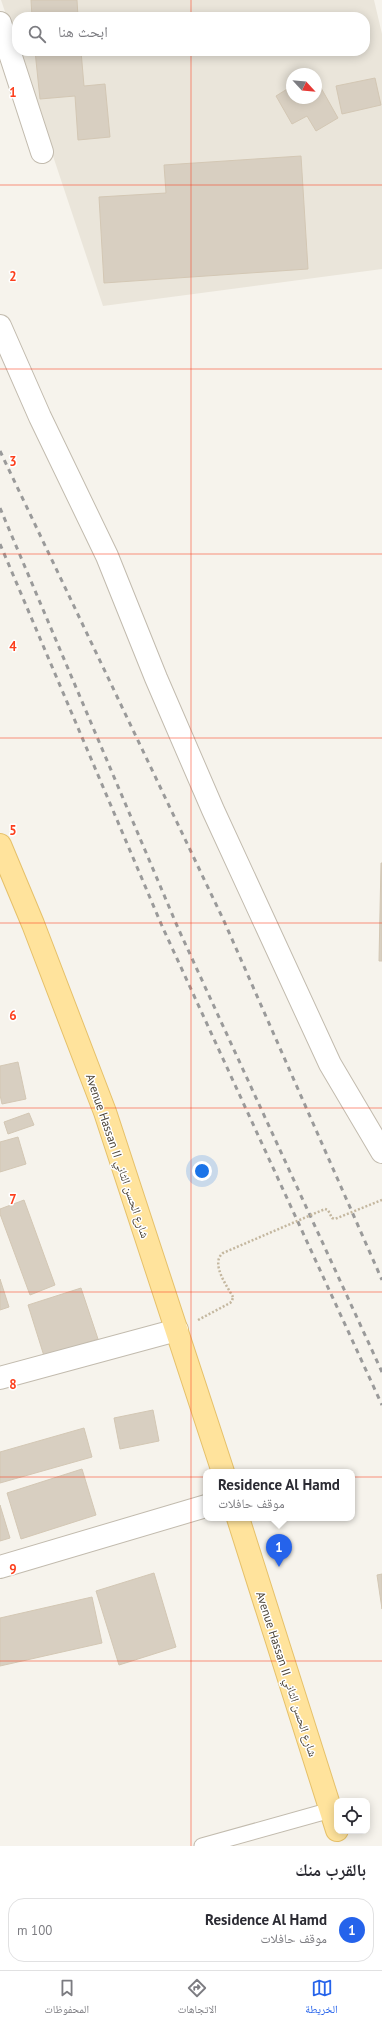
<!DOCTYPE html>
<html lang="ar">
<head>
<meta charset="utf-8">
<style>
  :root { --surface:#fff; --page:#f7f7f7; --text:#2b2b33; --muted:#7c7c81; --line:#e1e1e2; --accent:#2563eb }
  body { margin:0; font-family:"PT Sans","Noto Naskh Arabic",sans-serif; background:var(--page); color:var(--text); direction:rtl }
  .controls { position:absolute; right:12px; bottom:12px; display:grid; overflow:hidden; border-radius:8px; box-shadow:0 2px 10px #0003 }
  .controls button { width:36px; height:36px; display:grid; place-items:center; padding:0; border:0; border-bottom:1px solid var(--line); background:var(--surface); color:var(--text); font:20px sans-serif }
  .compass { position:absolute; left:286px; top:68px; width:36px; height:36px; border-radius:50%; background:var(--surface); box-shadow:0 2px 10px #0003; rotate:116deg }
  .you { position:absolute; left:202px; top:1171px; width:14px; height:14px; margin:-10px; border:3px solid #fff; border-radius:50%; background:#1a73e8; box-shadow:0 0 0 6px #1a73e833 }
  .badge { display:grid; place-items:center; width:26px; height:26px; border-radius:50%; background:var(--accent); color:#fff; font-size:13px; font-weight:700 }
  .pin { position:absolute; translate:-50% -33px; filter:drop-shadow(0 1px 2px #0008) }
  .pin::after { content:''; position:absolute; top:21px; width:14px; height:12px; background:inherit; clip-path:polygon(0 0,100% 0,50% 100%) }
  .popup { position:absolute; left:203px; top:1469px; width:152px; height:52px; box-sizing:border-box; display:grid; place-content:center; border-radius:8px; background:var(--surface); filter:drop-shadow(0 1px 3px #0005); font-size:13px; white-space:nowrap; color:var(--muted) }
  .popup b { font-size:15px; color:var(--text) }
  .popup::after { content:''; position:absolute; left:50%; top:100%; margin-left:-8px; border:8px solid transparent; border-top-color:var(--surface) }
  .list { margin:0; padding:0; list-style:none }
  h2 { display:flex; justify-content:space-between; align-items:center; height:52px; margin:0; padding:0 16px; font-size:17px }
  h2 small { font-size:13px; font-weight:400; color:var(--muted) }
  .list li { display:grid; grid-template-columns:26px 1fr auto; gap:12px; align-items:center; box-sizing:border-box; height:64px; margin:0 8px 8px; padding:0 8px; border:1px solid var(--line); border-radius:16px }
  .list b { display:block; font-size:15px; white-space:nowrap }
  .list p { margin:0; font-size:13px; white-space:nowrap; color:var(--muted) }
  .list em { font-size:13px; font-style:normal; color:var(--muted) }
  .icon { flex:none; width:22px; height:22px; fill:none; stroke:currentColor; stroke-width:2; stroke-linecap:round; stroke-linejoin:round }
  .map { position:relative; flex:none; width:382px; height:1846px; overflow:hidden; direction:ltr }
  .search { position:absolute; background:var(--surface); box-shadow:0 2px 10px #0003; left:12px; right:12px; top:12px; height:44px; display:flex; align-items:center; gap:10px; box-sizing:border-box; padding:0 14px; border-radius:16px; color:var(--muted); font-size:15px }
  .sheet { height:124px; background:var(--surface) }
  nav { display:flex; justify-content:space-around; align-items:center; box-sizing:border-box; height:56px; border-top:1px solid var(--line); background:var(--surface); font-size:11px; color:var(--muted) }
  nav a { display:grid; justify-items:center; gap:2px }
  nav .on { color:var(--accent) }
  .map>svg:first-child { display:block }
</style>
</head>
<body>
<div class="map">
<svg width="382" height="1846" viewBox="0 0 382 1846">
  <rect width="100%" height="100%" fill="#f6f3ec"/>
  <path fill="#eae5da" fill-rule="evenodd" d="M1,0H374L382,34V269L103,306L18,51H365V17H17V47ZM292,74H316V98H292Z"/>
  <path fill="#d8cfc1" stroke="#d3c7b4" d="M31,0H77L78,17H32Z
    M35,51H81L84,86L105,84L110,137L78,140L75,96L40,99Z
    M375,78L381,105L342,114L336,86Z
    M316,79L338,118L316,131L307,116L292,124L276,96L292,86V98H316Z
    M301,156L308,269L104,283L99,197L166,193L164,165Z
    M381,863H382V961H379Z
    M18,1062L26,1099L2,1104L0,1095V1066Z
    M29,1113L34,1125L8,1134L4,1122Z
    M18,1137L26,1164L0,1172V1142Z
    M24,1200L55,1285L30,1295L0,1214V1209Z
    M0,1279L9,1307L0,1310Z
    M81,1288L98,1339L44,1356L28,1305Z
    M153,1410L159,1441L120,1449L114,1418Z
    M84,1428L92,1457L0,1483V1452Z
    M82,1469L96,1515L21,1539L7,1493Z
    M0,1505L10,1538L0,1541Z
    M154,1573L176,1647L119,1665L96,1591Z
    M382,1574V1609L377,1575Z
    M92,1597L102,1643L0,1666V1618Z"/>
  <g fill="none" stroke-linecap="round" stroke-linejoin="round">
    <defs>
      <path id="service" d="M202,1846L331,1810"/>
      <path id="minor" d="M0,23L42,152
        M0,326L40,417L107,556L156,678L213,810L330,1064L382,1152
        M0,1378L177,1330
        M0,1567L206,1506"/>
      <path id="primary" d="M0,845L33,924L105,1112L223,1472
        M238,1518L337,1830"/>
    </defs>
    <use href="#service" stroke="#c2bbae" stroke-width="17"/>
    <use href="#minor" stroke="#c2bbae" stroke-width="24"/>
    <use href="#primary" stroke="#e6c16a" stroke-width="24"/>
    <path stroke="#c4b79f" stroke-width="2.5" stroke-dasharray="2 2" stroke-linecap="butt" d="M198,1320L230,1303L232,1301L233,1297"/>
    <use href="#service" stroke="#fff" stroke-width="15"/>
    <use href="#minor" stroke="#fff" stroke-width="22"/>
    <use href="#primary" stroke="#ffe39c" stroke-width="22"/>
    <path stroke="#9a9a9a" stroke-width="3" stroke-dasharray="5 5" stroke-linecap="butt" d="M0,451L224,921L382,1280
      M0,508L178,928L382,1372
      M0,544L162,926L382,1405"/>
    <path stroke="#c4b79f" stroke-width="2.5" stroke-dasharray="2 2" stroke-linecap="butt" d="M233,1297C227,1286 210,1263 223,1253L325,1209L328,1210L332,1218L335,1219L382,1200"/>
  </g>
  <path fill="none" stroke="#fc3f1d" stroke-width="1" stroke-opacity="0.55" d="M191,0V17M191,51V1846M0,185H382M0,369H382M0,554H382M0,738H382M0,923H382M0,1108H382M0,1292H382M0,1477H382M0,1661H382"/>
  <g text-anchor="middle" dominant-baseline="central" stroke-width="3" stroke-linejoin="round" paint-order="stroke">
    <g font-size="12" fill="#4b4439" stroke="#fff">
      <text transform="translate(118 1156) rotate(71)">Avenue Hassan II شارع الحسن الثاني</text>
      <text transform="translate(287 1674) rotate(72)">Avenue Hassan II شارع الحسن الثاني</text>
    </g>
  </g>
  <g font-size="13" text-anchor="middle" font-weight="bold" fill="#fc3f1d" stroke="#fff" stroke-width="3" stroke-linejoin="round" paint-order="stroke">
    <text x="13" y="97">1</text>
    <text x="13" y="281">2</text>
    <text x="13" y="466">3</text>
    <text x="13" y="651">4</text>
    <text x="13" y="835">5</text>
    <text x="13" y="1020">6</text>
    <text x="13" y="1204">7</text>
    <text x="13" y="1389">8</text>
    <text x="13" y="1574">9</text>
  </g>
</svg>
<div class="controls">
<button><svg class="icon" aria-label="locate" viewBox="0 0 24 24"><circle cx="12" cy="12" r="6"/><path d="M12 2v4M12 18v4M2 12h4M18 12h4"/></svg></button>
</div>
<svg class="compass" viewBox="-18 -18 36 36"><path d="M0-13l5 13h-10z" fill="#e53935"/><path d="M0 13l5-13h-10z" fill="#7c7c81"/></svg>
<div class="you"></div>
<div class="pin badge" style="left:279px;top:1567px">1</div>
<div class="popup"><b>Residence Al Hamd</b>موقف حافلات</div>
<div class="search"><svg class="icon" aria-label="search" viewBox="0 0 24 24"><circle cx="10" cy="10" r="6"/><path d="M15 15l6 6"/></svg>ابحث هنا</div>
</div>
<section class="sheet">
<h2>بالقرب منك<small></small></h2>
<ul class="list">
<li><span class="badge">1</span><div><b>Residence Al Hamd</b><p>موقف حافلات</p></div><em>100 m</em></li>
</ul>
</section>
<nav>
<a class="on"><svg class="icon" aria-label="map" viewBox="0 0 24 24"><path d="M3 6l6-2 6 2 6-2v14l-6 2-6-2-6 2zM9 4v14M15 6v14"/></svg>الخريطة</a>
<a><svg class="icon" aria-label="directions" viewBox="0 0 24 24"><path d="M12 3l9 9-9 9-9-9zM9 14v-3h6M13 9l2 2-2 2"/></svg>الاتجاهات</a>
<a><svg class="icon" aria-label="saved" viewBox="0 0 24 24"><path d="M7 4h10v16l-5-4-5 4z"/></svg>المحفوظات</a>
</nav>
</body>
</html>
